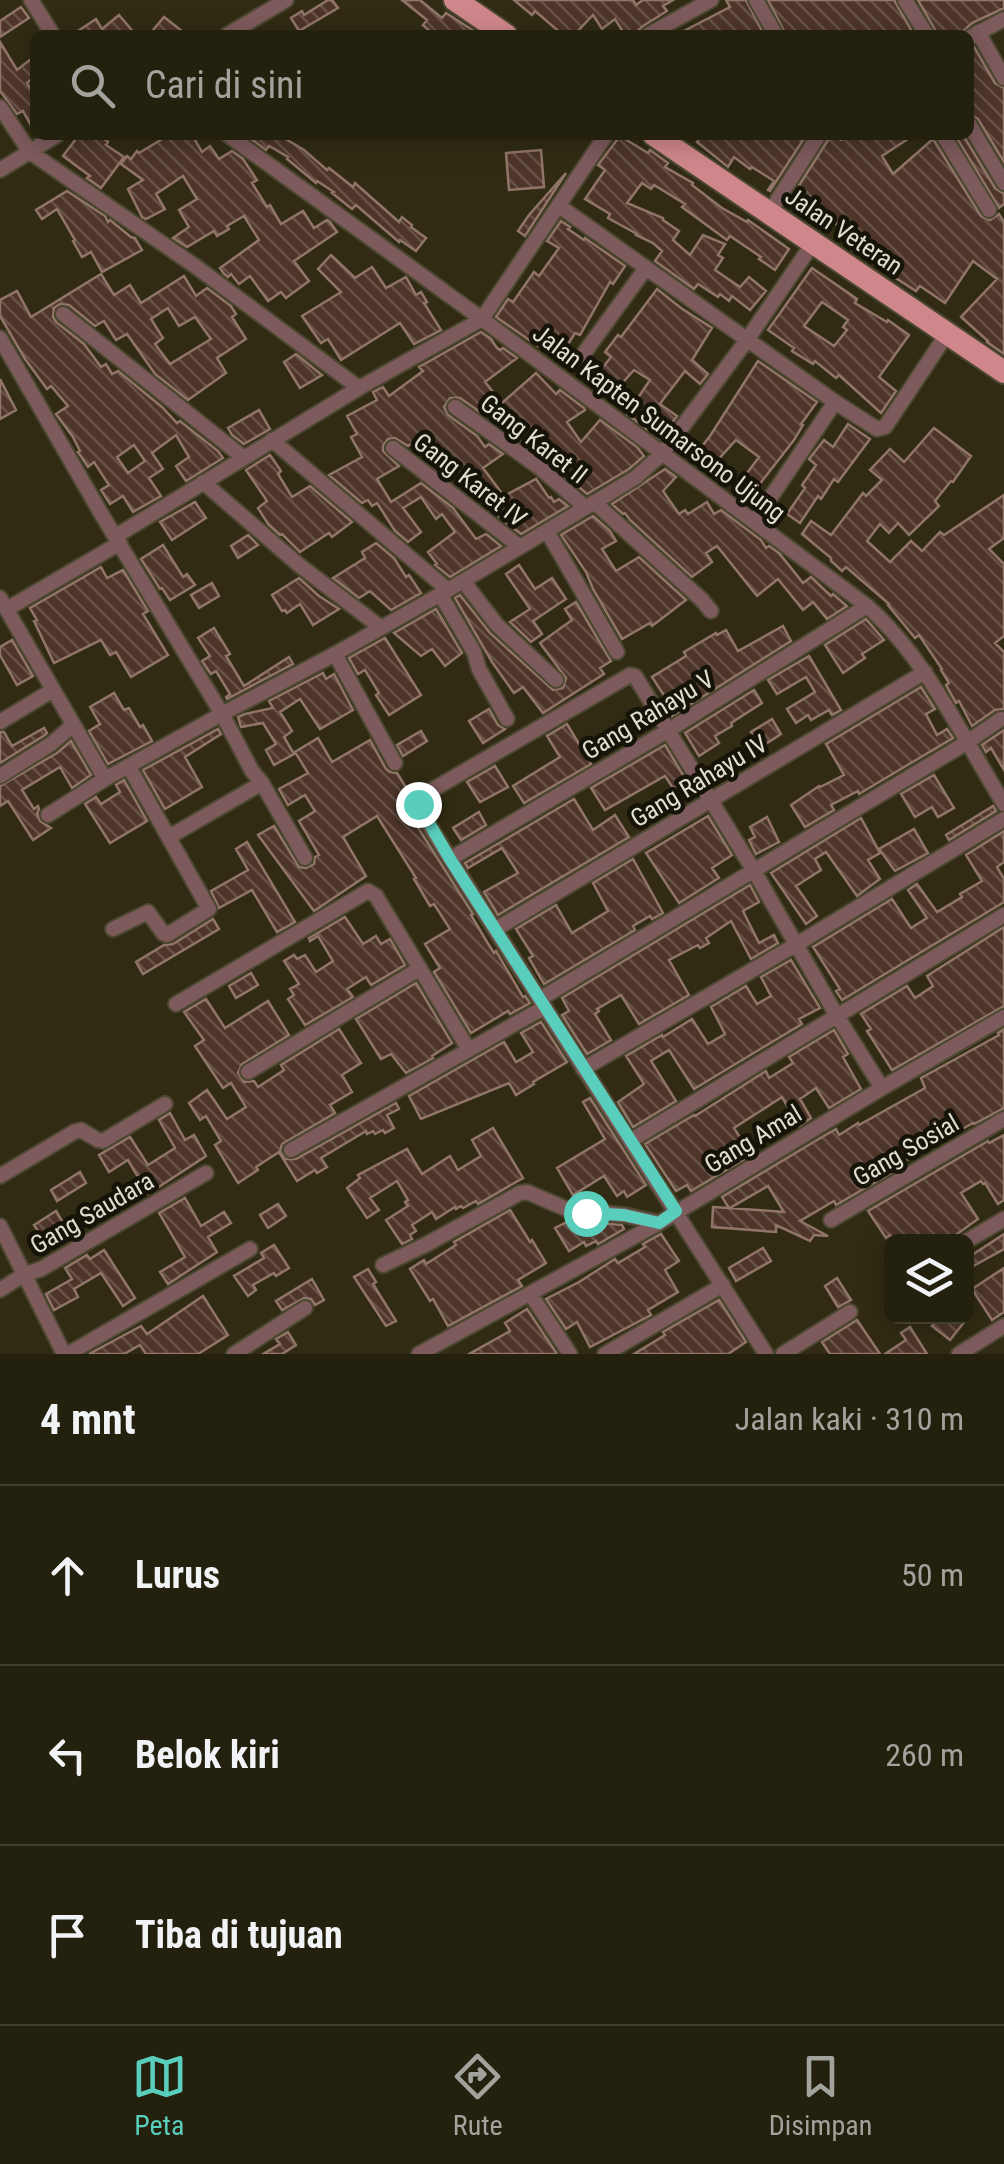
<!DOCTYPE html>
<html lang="id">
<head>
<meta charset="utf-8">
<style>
  :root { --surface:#24200e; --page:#302d1c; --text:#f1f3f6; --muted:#a3a39e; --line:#413e2e; --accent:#5acebd }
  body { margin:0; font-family:"Roboto Condensed",sans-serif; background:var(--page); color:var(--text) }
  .controls { position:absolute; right:30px; bottom:30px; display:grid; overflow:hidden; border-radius:15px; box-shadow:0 5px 25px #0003 }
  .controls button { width:90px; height:90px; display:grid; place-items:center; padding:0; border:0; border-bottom:2px solid var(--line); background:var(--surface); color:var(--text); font:50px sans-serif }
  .stop { position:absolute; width:30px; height:30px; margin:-22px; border:8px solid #5acebd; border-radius:50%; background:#fff }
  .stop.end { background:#5acebd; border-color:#fff; box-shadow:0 2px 10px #0008 }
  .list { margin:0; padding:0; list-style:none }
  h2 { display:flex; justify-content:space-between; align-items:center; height:130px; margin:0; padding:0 40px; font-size:42px }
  h2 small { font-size:32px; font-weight:400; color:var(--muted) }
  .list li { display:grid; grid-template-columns:65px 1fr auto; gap:30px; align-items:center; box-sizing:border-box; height:180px; padding:0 40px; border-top:2px solid var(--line) }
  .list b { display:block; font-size:38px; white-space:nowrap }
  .list em { font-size:32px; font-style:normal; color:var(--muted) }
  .icon { flex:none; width:55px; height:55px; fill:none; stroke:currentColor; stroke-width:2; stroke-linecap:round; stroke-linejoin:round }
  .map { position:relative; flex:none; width:1004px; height:1354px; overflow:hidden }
  .search { position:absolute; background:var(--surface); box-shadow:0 5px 25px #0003; left:30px; right:30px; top:30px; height:110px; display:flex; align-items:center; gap:25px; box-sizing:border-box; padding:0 35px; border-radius:15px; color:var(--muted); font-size:38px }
  .sheet { height:670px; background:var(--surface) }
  nav { display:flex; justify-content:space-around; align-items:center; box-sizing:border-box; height:140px; border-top:2px solid var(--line); background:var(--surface); font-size:28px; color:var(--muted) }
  nav a { display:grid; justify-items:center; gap:5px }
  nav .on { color:var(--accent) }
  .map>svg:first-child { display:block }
</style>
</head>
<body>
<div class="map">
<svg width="1004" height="1354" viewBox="0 0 1004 1354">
  <defs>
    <pattern id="building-back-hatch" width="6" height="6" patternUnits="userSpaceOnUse" patternTransform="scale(2.5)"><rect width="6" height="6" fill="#4e352a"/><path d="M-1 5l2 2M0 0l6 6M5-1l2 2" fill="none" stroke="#675248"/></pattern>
  </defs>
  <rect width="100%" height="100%" fill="#302b12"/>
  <path fill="url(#building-back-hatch)" stroke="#917568" stroke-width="2.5" fill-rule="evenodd" d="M328,0H332L338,8L299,31L291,18L302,11L304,15Z
    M402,0H420L442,18L446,13L480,35H434L423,25L427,20Z
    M514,0H633L636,5L643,0H673L663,6L667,11L643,26L633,35H625L615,19L602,29L593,15L574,35H563L535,11L532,15Z
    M726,0H746L764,35H676L730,7Z
    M768,0H894L914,35H786Z
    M918,0H1004V8L972,23L959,35H938Z
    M21,7L29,18L0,37V21Z
    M119,15L136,35H72L96,19L102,29Z
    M164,17L187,35H149Z
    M0,42L17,70L35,56V76L27,83L35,96V133L23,111L17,114L0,91Z
    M974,47L995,83L1004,88V162L978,119L969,114V48Z
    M79,135H99L108,142L106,145L124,157L101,188L87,178L90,176L63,156Z
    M169,135H192L202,152L210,146L219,159L232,151L243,159L257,180L252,183L267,207L270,205L281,224L303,211L314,228L327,220L330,222L337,232L294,261L309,281L286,298L281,292L268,301L250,276L239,284L231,274L228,277L224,274L220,268L259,240L244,216L227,226L229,229L217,236L214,231L187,247L173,238L189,227L179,210L197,199L183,176L156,194L165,209L146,219L142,217L128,189L143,180L121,164L127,156L131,159L137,151L139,153Z
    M246,135H279L304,150L327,170L329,168L353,187L355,183L399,222L402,217L412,225L411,227L426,238L416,251L400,240L399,242L356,205L352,209L332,193L334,192L317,181L316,183L287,159L288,157L269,146L266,150Z
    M702,135H802L805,137L770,191L768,190L774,181L752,167L750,169L734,157L728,167L697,142Z
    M835,135L841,140L849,135H914L882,156L893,174L933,139L981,216L990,220L999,214L1004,222V354L987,342L988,341L961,317L997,279L973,261L945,303L920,286L916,291L852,250L860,238L791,198L828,140Z
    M955,135H963L995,188L1004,194V204L999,208Z
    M620,136L648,153L650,150L668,163L665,167L693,183L692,185L722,208L747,222L748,220L789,249L775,270L759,259L761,257L730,236L727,240L682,207L685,204L654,185L651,189L642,183L627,203L663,218V220L679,231L673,240L690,255L703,235L725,244L718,255L723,258L715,270L740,287L749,277L766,291L750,310L732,296L729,301L720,294L718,297L698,284L694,289L655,261L662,251L653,243L636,235L637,234L608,218L610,214L585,199L605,170L598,165Z
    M541,150L544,187L509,190L506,153Z
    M566,173L525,236L518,231L529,215Z
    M67,191L105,216L108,222L110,220L131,237L135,238L142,250L102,272L91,252L82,257L73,241L75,240L57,209L42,219L36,210Z
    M561,221L570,227L568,229L584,240L585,238L625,266L613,284L610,282L580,335L575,333L558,360L496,317L508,299L513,302L534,272L539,276L559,248L547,241Z
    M331,255L355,278L372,267L386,288L406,277L416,295L421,292L427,302L424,303L441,330L414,344L400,323L341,360L328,339L321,343L302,316L341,292L318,269Z
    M812,268L857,299L855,303L887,322L888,320L909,335L879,377L896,391L881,413L839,375L836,378L815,361L813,364L792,351L794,348L768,330ZM822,302L848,320L843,327L847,330L834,346L804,326Z
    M101,274L114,295L130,285L141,303L184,276L196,296L207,288L231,306L236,314L232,317L246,339L217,358L226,373L188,400L155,374L127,334L116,340L104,321L95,326L69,305L60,304L54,308L53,317L56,322L84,344L101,367L106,364L112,374L118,371L162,407L177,423L180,421L218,451L223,458L186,481L176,466L189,457L176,435L152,453L163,469L149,478L161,496L133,512L123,496L110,504L101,490L109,485L94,462L88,467L78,452L80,451L73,437L56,414L68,406L51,386L47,389L25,359L0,316V300L17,291L31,317ZM168,308L179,326L195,317L211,339L170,364L155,344L163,338L151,319ZM134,445L145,461L128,473L117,457Z
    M657,289L681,308L712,328L692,360L708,374L700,384L685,371L662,401L660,404L677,416L660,439L627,414L650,380L634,370L615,391L596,376L611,357L605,352L618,335L621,337Z
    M481,332L491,339L497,348L500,350L503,348L517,358L485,382L502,403L536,373L556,394L560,390L584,408L585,410L567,422L581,442L600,420L637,447L644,456L629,469L587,494L572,481L556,462L552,465L533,450L527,442L525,444L482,411L480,412L460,398H450L444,407L448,415L477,436L485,447L489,444L503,454L483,468L504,496L536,479L549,498L551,497L554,502L559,499L568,506L521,534L500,518L490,504L486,507L452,462L439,470L426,453L424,456L411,444L408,446L395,438L388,439L383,446V451L399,466L377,479L391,502L421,483L453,508L476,539L486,534L501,546L450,577L435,565L437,564L428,552L455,532L442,514L436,519L421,497L403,508L421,532L408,542L395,531L377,503L372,506L368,500L362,503L329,475L362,457L351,437L357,434L347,416L377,400L373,392L383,387L389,396L423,371L419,367Z
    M296,354L322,375L300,388L284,362Z
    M758,361L817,402L801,424L803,425L794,440L755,490L742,480L759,457L736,440L715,463L699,450L710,436Z
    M0,379L16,410L0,419Z
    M259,410L270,429L244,444L232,435L228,428Z
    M848,424L870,439L838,482L834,479L821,499L818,496L800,523L787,514L805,488L802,485L816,465L809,459L824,440L833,447Z
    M934,428L971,456L953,482L951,481L935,501L939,506L909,535L898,523L889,533L880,524L867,541L890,562L911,541L922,551L940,532L944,535L1004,495V538L989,549L1004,564V636L995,643L1004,652V709L995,710L972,726L959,701L956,703L946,685L949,683L941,670L942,669L919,635L915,638L888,605L889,604L846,567L842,571L831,561V558L802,534L811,521L831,535L863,493L866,496L882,480L870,470L890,449L904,462Z
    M270,455L281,471L278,474L292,497L310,486L352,522L332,537L329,533L300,552L282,534L280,535L268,524L258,508L267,501L246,470Z
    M665,469L676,477L663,491L679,514L685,510L688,514L707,502L714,514L721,510L761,540L766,548L769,546L779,553L803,583L811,577L831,596L833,594L847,606L827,619L813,602L803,610L778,579L757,596L717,546L706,553L712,562L692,577L630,520L625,513L623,514L612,504Z
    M195,502L206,518L172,540L160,522Z
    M593,516L610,531L616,541L602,549L616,571L639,557L686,600L652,626L650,623L622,639L593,589L586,572L561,535Z
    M248,535L258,545L238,558L231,546Z
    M376,543L394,558L406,577L409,575L421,593L391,610L370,591L359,598L333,578L365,558L362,552Z
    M163,545L183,577L187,574L195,585L170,600L162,588L160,589L141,559Z
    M519,565L535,589L552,578L566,599L533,621L542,634L531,642L510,622L530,609L506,574Z
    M101,567L107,578L123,570L148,611L143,614L168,655L131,677L116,652L110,655L101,640L54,663L34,621L37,620L30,608Z
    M299,578L319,596L339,609L313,625L300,604L287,613L285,610L282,611L272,595Z
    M212,583L219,596L199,608L191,595Z
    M460,595L490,633L553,690L563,688L566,678L540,643L572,620L565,609L576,602L611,661L600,668L604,674L543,713L523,687L514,693L492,662L455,598Z
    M436,609L462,653L445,666L432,649L421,656L394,633Z
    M866,619L884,640L862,654L865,658L843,673L825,645Z
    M783,626L791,641L672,716L663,702L667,700L652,677L686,656L684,652L716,633L717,635L726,630L738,651Z
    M214,628L230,654L226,656L244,686L289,657L293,664L227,699L226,697L230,694L216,671L211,674L202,661L210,656L198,638Z
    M385,638L421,695L389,715L376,695L379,693L365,670L358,674L349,658Z
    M12,640L33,676L17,685L0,655V647Z
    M809,656L841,710L832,715L829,710L811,720L808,715L796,723L787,709L815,692L806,677L777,694L768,680Z
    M323,673L326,679L334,674L353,710L320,729L300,699L280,712L292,731L284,737L294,754L274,765L266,750L276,744L263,723L241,727L238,717L245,714L273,708L269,701Z
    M921,687L935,709L926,714L937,735L947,729L953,738L859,794L858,791L831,805L834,810L805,827L791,805L819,786L820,787L844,775L826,744Z
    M754,690L762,703L731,723L732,726L715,736L719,743L699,756L685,733Z
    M114,693L124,710L129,708L140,727L143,725L152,741L108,764L89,731L100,724L90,707Z
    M489,709L498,725L505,729L483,743L469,721Z
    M772,719L781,734L761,747L751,732Z
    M567,724L591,764L524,803L513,786L560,757L547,736Z
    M44,728L47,733L45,735L0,763V732H4L12,746Z
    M218,729L221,734L185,757L202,787L165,809L143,770Z
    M1004,730V770L991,748L986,752L982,745Z
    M421,731L427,741L403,756L397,745Z
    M318,738L332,762L370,740L386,769L390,772L397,773L410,794L406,799L410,815L473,914L471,915L487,942L494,953L496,951L523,997L525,996L530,1003L510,1014L508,1011L471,1033L434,972L440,968L425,944L450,929L434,904L430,906L414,879L416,878L377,816L343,837L366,876L314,911L258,835L274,826L299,867L306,868L314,864L315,857L319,855L299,821L315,811L305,795L288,805L279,789L308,773L295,752Z
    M71,741L91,775L72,788L60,767L22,790L34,809L38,806L39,809L37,814L40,821L51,828L33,840L8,801L0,806V786L57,753Z
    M665,745L686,780L673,788L665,776L605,810L591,788Z
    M495,766L508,787L480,802L467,782Z
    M934,775L954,808L938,817L932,807L915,817L901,794Z
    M124,780L147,821L110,843L85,804L96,797L101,804L120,792L116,785Z
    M574,799L593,830L615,815L629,837L498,915L484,892L518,873L502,848L468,868L465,863Z
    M993,806L996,811L949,840L946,835Z
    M479,812L486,825L461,840L453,828Z
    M708,816L732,855L712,868L719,878L679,903L646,853Z
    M767,817L779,842L756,854L749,840L755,837L750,827Z
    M861,818L880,853L868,860L880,879L857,896L826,852L815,859L821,870L796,886L817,916L806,924L771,873Z
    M914,829L928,853L895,871L879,849Z
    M1004,831V862L997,867L1004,879V902L842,1000L836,991L840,989L813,947L892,899L911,928L927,918L908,890L917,884L937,912L962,897L960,894L982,881L966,855Z
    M247,842L295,922L277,932L252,890L219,908L211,891L248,870L236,849Z
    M633,859L663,913L652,919L650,916L633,926L635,930L544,984L529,958L533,956L516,929L556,905L572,933L608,911L593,883Z
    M750,885L759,902L743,911L759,943L774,935L778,943L751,959L731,921L706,938L709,943L700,948L698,945L669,960L689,995L639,1024L621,995L597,1009L599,1011L595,1014L611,1040L587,1054L562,1015L569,1011L562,998Z
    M345,917L363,944L376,936L381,944L390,939L405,965L371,985L366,977L347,989L353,997L305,1025L288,999L294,995L290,989L299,984L284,961L294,955L297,959L305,955L316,972L333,961L318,936L310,941L309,938Z
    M213,919L219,929L143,974L136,962L164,945L173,944Z
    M1004,927V1006L892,1070L867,1031L871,1029L861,1014L907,986L915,998L933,986L927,976Z
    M791,960L820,1008L799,1019L802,1024L694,1089L669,1050L651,1061L676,1101L633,1127L618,1102L644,1084L626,1056L662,1035L663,1037L692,1019L708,1044L725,1034L711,1007L746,986L757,1004L771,996L761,977Z
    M251,973L258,985L236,998L229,986Z
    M416,983L452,1043L432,1056L433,1058L406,1073L391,1054L381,1059L356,1019Z
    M206,999L225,1028L268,1001L289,1035L242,1064L238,1073L244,1082L254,1081L258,1087L284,1070L281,1065L339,1029L361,1063L342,1075L352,1092L330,1105L335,1113L282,1144L280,1151L285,1159H296L396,1103L399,1109L387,1115L394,1128L385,1133L383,1130L375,1134L373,1131L367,1134L366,1131L321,1158L327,1167L317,1173L315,1170L297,1181L279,1152L256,1167L258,1170L238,1183L215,1145L221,1141L206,1116L200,1120L189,1103L207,1090L227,1119L246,1107L231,1083L223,1088L195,1046L204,1040L184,1012Z
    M541,1022L567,1062L533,1082L534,1084L516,1095L509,1083L421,1119L409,1096L504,1042L516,1062L533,1052L521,1033Z
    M1004,1029V1108L974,1124L973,1123L889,1170L891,1173L836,1205L834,1201L800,1221L828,1236L814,1235L810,1241L776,1225V1232L712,1227L713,1207L729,1208L722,1197L822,1137L836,1129L839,1135L858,1123L859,1125L925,1088L921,1078L999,1035L998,1033ZM768,1186L784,1212L730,1208Z
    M834,1030L848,1054L843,1057L861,1089L829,1108L816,1088L800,1099L811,1118L799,1126L782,1097L734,1128L751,1155L691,1191L687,1185L676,1191L645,1144L694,1115L695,1116L766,1071L769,1078L793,1063L789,1057Z
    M590,1098L646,1185L627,1197L624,1191L617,1196L604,1176L573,1195L557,1168L605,1139L583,1102Z
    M170,1113L185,1140L194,1135L206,1156L148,1194L128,1160L109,1172L99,1155L130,1137L148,1165L175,1148L159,1120Z
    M493,1128L523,1178L478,1204L476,1201L463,1208L461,1206L456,1209L455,1207L436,1219L432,1212L412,1225L416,1231L410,1235L412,1239L402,1244L386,1220L408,1206L405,1202L408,1200L397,1181L370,1198L379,1210L367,1218L347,1188L360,1178L358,1175L407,1149L422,1174L450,1156L458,1170L481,1156L472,1140Z
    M1004,1135V1200L998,1204L985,1183L983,1184L981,1181L961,1193L978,1219L946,1242H895L890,1235L886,1238L868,1211L988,1141L989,1143Z
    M80,1172L86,1183L57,1201L51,1190Z
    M185,1198L201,1226L224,1212L231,1223L208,1237L217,1252L168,1284L160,1272L185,1257L159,1213Z
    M278,1204L286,1216L268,1228L260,1215Z
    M510,1210L530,1242L532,1240L546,1263L518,1280L522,1286L448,1326L433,1299L430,1301L410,1269L424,1260L426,1264L456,1245L454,1242Z
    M56,1211L66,1228L45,1241L34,1225Z
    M569,1221L574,1227L582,1222L585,1224L588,1222L622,1225L624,1229L598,1244L596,1241L586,1246L584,1242L569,1251L555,1228Z
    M661,1234L679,1261L665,1270L678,1292L648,1310L651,1315L590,1347L577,1322L566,1329L546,1299L579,1282L615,1259L618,1263L645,1247L643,1244Z
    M1004,1234V1249L966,1270V1259Z
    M274,1245L289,1268L276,1276L274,1273L253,1285L256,1290L248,1296L234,1276L264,1258L261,1253Z
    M763,1248L771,1261L736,1281L729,1268Z
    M104,1250L135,1298L123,1306L101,1273L74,1289L78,1297L54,1310L46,1294L72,1279L65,1268L87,1255L90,1259Z
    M1004,1268V1312L992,1320L972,1289Z
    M368,1269L376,1282L373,1284L396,1321L386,1326L354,1277Z
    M837,1278L851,1300L838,1307L825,1286Z
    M312,1279L324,1300L315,1305L311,1299L304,1298L282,1310L276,1301Z
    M203,1296L228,1335L198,1354H146L140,1345L124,1354H89L141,1326L147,1334Z
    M719,1300L746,1342L728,1354H634L665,1335L663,1332Z
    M527,1309L557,1354H469L510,1331L505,1323Z
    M940,1316H969L950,1340L932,1326Z
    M857,1320L880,1354H830L822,1342Z
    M910,1327L927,1354H885L906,1340L901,1333Z
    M288,1332L296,1345L282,1354H263L280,1344L276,1339Z"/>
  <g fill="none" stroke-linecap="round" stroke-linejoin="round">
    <defs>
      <path id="minor" d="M31,0L53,35
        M756,0L776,35
        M905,0L927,35
        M978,32L1004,78
        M227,35L286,0
        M648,35L711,0
        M969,38L1004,19
        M0,107L30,152L195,266L359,388
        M969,124L1004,183
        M228,135L482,319L867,606C926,658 963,738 1004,804
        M943,135L989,210
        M0,170L57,135
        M559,206L835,402L877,429L885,427L947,334
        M769,213L819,135
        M63,314L243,457
        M0,338L102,515L222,714L252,771L262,783L305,858
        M582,356L646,268
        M455,407L540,468L585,507
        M272,440L448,590
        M393,448L520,547
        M203,482L299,565L380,627
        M594,502L702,600L711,611
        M754,522L835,402
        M547,531L617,652
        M116,536L359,388L482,319L606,135
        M463,581L497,625L556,680
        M440,594L474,652L479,669L507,719
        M0,598L105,779
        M7,609L120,543
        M335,654L395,763
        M0,722L53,690
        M0,776L51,744L73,725
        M48,815L105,779L222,714L335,654L448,590L635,478L662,454L747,340L813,243
        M169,837L262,783
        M450,859L669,730L867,606
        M113,929L148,912L163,933L167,935L209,909L129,767
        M496,929L925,672
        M540,999L966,743L1001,719
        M176,1004L368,891L376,896L469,1050
        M583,1069L797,944L1004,819
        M248,1072L419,969
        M630,1141L1004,915
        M291,1150L545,1007
        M0,1176L74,1132L81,1130L98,1140L103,1141L165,1104
        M831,1220L1004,1119
        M0,1226L64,1354
        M965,1242L1004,1219
        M383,1265L425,1245L520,1193L527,1192L569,1210L624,1215L659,1223
        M0,1290L23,1275L41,1269L206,1173
        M531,1295L570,1354
        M68,1354L250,1249
        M234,1354L305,1308
        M419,1354L659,1223L882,1088L1004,1017
        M605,1354L723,1285
        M766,1354L450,859L419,809L420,797L630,675L635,676L754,871L837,1016L882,1088
        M783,1354L850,1312
        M959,1354L1004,1326"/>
      <path id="primary" d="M455,0L506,35
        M654,135L1004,372"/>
    </defs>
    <use href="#minor" stroke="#4c4830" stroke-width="18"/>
    <use href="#primary" stroke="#4c4830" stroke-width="26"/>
    <use href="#minor" stroke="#7d5a5c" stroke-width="14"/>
    <use href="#primary" stroke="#cf878b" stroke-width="22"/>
  </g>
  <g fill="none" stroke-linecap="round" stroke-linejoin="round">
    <path stroke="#5acebd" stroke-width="12" d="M418,804L450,859L676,1211L659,1223L624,1215L586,1213"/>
  </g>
  <g text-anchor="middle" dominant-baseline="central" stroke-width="9" stroke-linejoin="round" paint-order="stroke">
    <g font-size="25" fill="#e1decf" stroke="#161409">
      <text transform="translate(844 231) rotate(34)">Jalan Veteran</text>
      <text transform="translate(659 423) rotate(37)">Jalan Kapten Sumarsono Ujung</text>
      <text transform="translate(534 439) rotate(38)">Gang Karet II</text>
      <text transform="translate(470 480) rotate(38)">Gang Karet IV</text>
      <text transform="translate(648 715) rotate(-31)">Gang Rahayu V</text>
      <text transform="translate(699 781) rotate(-31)">Gang Rahayu IV</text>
      <text transform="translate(753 1139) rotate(-31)">Gang Amal</text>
      <text transform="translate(906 1150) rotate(-30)">Gang Sosial</text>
      <text transform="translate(92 1213) rotate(-30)">Gang Saudara</text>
    </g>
  </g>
</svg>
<div class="controls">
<button><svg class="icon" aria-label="layers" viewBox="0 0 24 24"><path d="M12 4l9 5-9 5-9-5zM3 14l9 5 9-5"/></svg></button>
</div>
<div class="stop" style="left:586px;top:1213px"></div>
<div class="stop end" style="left:418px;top:804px"></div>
<div class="search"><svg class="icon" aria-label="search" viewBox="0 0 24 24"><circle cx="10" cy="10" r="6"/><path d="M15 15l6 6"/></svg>Cari di sini</div>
</div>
<section class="sheet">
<h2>4 mnt<small>Jalan kaki · 310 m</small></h2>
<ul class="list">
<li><svg class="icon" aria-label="ahead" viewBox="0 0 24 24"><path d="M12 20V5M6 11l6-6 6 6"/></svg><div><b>Lurus</b></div><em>50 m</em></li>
<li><svg class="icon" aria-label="left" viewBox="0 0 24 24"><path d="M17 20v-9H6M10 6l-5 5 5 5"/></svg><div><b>Belok kiri</b></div><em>260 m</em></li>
<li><svg class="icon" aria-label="arrive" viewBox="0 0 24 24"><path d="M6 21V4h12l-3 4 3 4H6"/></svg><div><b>Tiba di tujuan</b></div></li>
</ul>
</section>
<nav>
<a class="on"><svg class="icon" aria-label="map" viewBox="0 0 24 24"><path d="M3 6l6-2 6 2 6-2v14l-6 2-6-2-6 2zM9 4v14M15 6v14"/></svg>Peta</a>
<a><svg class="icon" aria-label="directions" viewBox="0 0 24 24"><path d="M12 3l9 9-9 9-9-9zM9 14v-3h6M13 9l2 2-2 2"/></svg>Rute</a>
<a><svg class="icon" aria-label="saved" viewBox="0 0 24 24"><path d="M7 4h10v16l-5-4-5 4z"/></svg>Disimpan</a>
</nav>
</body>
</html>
